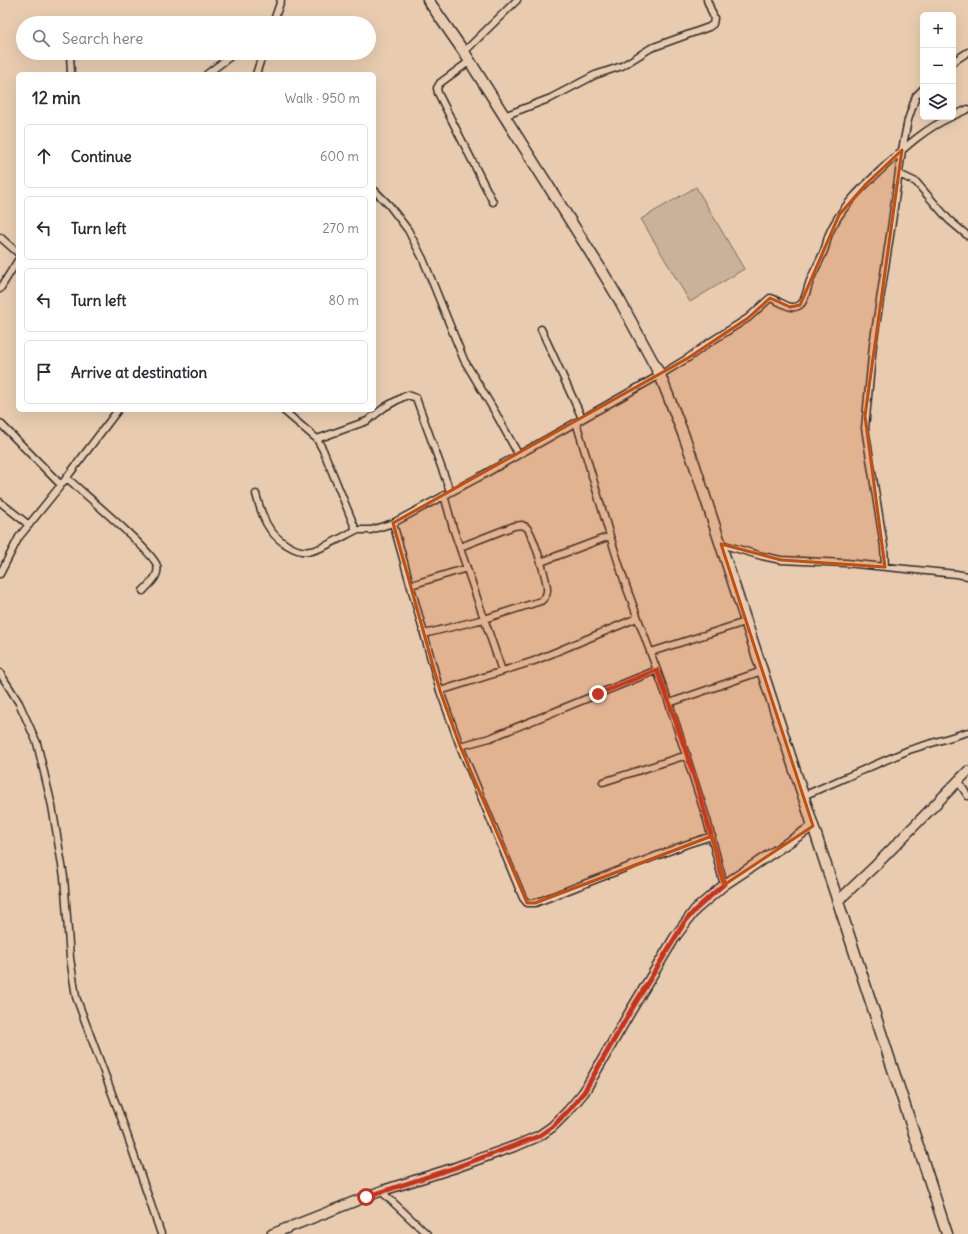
<!DOCTYPE html>
<html lang="en">
<head>
<meta charset="utf-8">
<style>
  :root { --surface:#fff; --page:#f2f2f3; --text:#2b2b33; --muted:#7c7c81; --line:#e1e1e2 }
  body { margin:0; font-family:Delius,sans-serif; background:var(--page); color:var(--text) }
  .controls { position:absolute; right:12px; top:12px; display:grid; overflow:hidden; border-radius:6px; box-shadow:0 4px 16px #0002 }
  .controls button { width:36px; height:36px; display:grid; place-items:center; padding:0; border:0; border-bottom:1px solid var(--line); background:var(--surface); color:var(--text); font:20px sans-serif }
  .stop { position:absolute; width:12px; height:12px; margin:-9px; border:3px solid #c8321e; border-radius:50%; background:#fff }
  .stop.end { background:#c8321e; border-color:#fff; box-shadow:0 1px 4px #0008 }
  .list { margin:0; padding:0; list-style:none }
  h2 { display:flex; justify-content:space-between; align-items:center; height:52px; margin:0; padding:0 16px; font-size:17px }
  h2 small { font-size:13px; font-weight:400; color:var(--muted) }
  .list li { display:grid; grid-template-columns:26px 1fr auto; gap:12px; align-items:center; box-sizing:border-box; height:64px; margin:0 8px 8px; padding:0 8px; border:1px solid var(--line); border-radius:6px }
  .list b { display:block; font-size:15px; white-space:nowrap }
  .list em { font-size:13px; font-style:normal; color:var(--muted) }
  .icon { flex:none; width:22px; height:22px; fill:none; stroke:currentColor; stroke-width:2; stroke-linecap:round; stroke-linejoin:round }
  .map { position:relative; flex:none; width:968px; height:1234px; overflow:hidden }
  .search { position:absolute; background:var(--surface); box-shadow:0 4px 16px #0002; left:16px; top:16px; width:360px; height:44px; display:flex; align-items:center; gap:10px; box-sizing:border-box; padding:0 14px; border-radius:22px; color:var(--muted); font-size:15px }
  .panel { position:absolute; background:var(--surface); box-shadow:0 4px 16px #0002; left:16px; top:72px; width:360px; height:340px; border-radius:6px }
  .map>svg:first-child { display:block }
</style>
</head>
<body>
<div class="map">
<svg width="968" height="1234" viewBox="0 0 968 1234">
  <rect width="100%" height="100%" fill="#e9ccb0"/>
  <filter id="ink" filterUnits="userSpaceOnUse"><feTurbulence type="fractalNoise" baseFrequency=".025" numOctaves="2"/><feDisplacementMap in="SourceGraphic" scale="8" xChannelSelector="R" yChannelSelector="G"/><feConvolveMatrix kernelMatrix="1 2 1 2 8 2 1 2 1" color-interpolation-filters="sRGB"/></filter>
  <g filter="url(#ink)">
    <path fill="#cab19a" stroke="#7a6e62" d="M696,187L744,269L690,302L641,219Z"/>
    <g fill="none" stroke-linecap="round" stroke-linejoin="round">
      <defs>
        <path id="street" d="M273,23L281,0
          M464,52L517,0
          M70,53L71,74
          M470,61L440,83L437,88L438,93L493,202
          M953,62L968,52
          M207,74L235,53
          M256,74L263,53
          M504,116L551,98L595,75L622,66L651,48L709,27L713,24L714,18L707,0
          M953,116L968,109
          M899,174L916,182L949,220L968,236
          M374,190L389,205L408,230L423,259L464,360L495,412L518,454
          M0,237L18,253
          M0,289L18,260
          M541,329L582,418
          M283,410L317,439L323,450L356,530H371L393,523L481,476L660,375L688,358L707,344L748,318L770,298C780,300 791,313 801,304C806,299 807,288 810,281C814,270 821,260 825,248C827,243 827,238 829,234C841,206 864,186 885,166C905,147 926,128 951,117
          M576,422L610,536L626,586L669,703L707,820L724,885
          M0,423L61,485
          M317,439L367,421L385,407L403,397L408,395L416,398L450,491
          M67,478C81,491 155,553 157,566C160,576 149,584 143,591
          M256,494C262,516 267,533 287,545C295,550 302,553 311,551C323,549 344,536 356,530
          M444,495L453,528L502,671
          M0,502L29,525
          M393,523L440,691L460,746L523,898L527,903H535L687,844L712,836
          M721,544L762,556L781,560L846,563L956,574L968,576
          M541,562L610,536
          M885,567L884,546L865,428L873,345L891,229L902,150L908,120L916,96L923,89
          M0,574L19,537L61,485L118,410
          M411,585L467,568
          M424,634L484,619L541,601C544,598 547,596 547,591C548,582 533,534 527,528C527,527 522,525 522,525L514,526L460,547
          M651,652L745,622
          M0,673L19,703L37,743L52,806L64,877L70,958L76,997L123,1123L161,1234
          M440,691L534,661L637,618
          M669,703L762,671
          M460,746L490,738L657,670
          M958,781L968,796
          M603,782L687,755
          M803,796L909,750L968,732
          M381,1191L427,1234"/>
        <path id="secondary" d="M838,901L876,865L968,771
          M272,1234L381,1191L454,1168L518,1145L539,1136L552,1127L568,1111L584,1092L630,1012L675,937L695,910L724,885L813,826"/>
        <path id="primary" d="M428,0L464,52L602,271L620,301L660,375L684,436L695,466L947,1234"/>
      </defs>
      <use href="#street" stroke="#2b2b2b" stroke-width="9"/>
      <use href="#secondary" stroke="#2b2b2b" stroke-width="12"/>
      <use href="#primary" stroke="#2b2b2b" stroke-width="13"/>
      <use href="#street" stroke="#e9ccb0" stroke-width="6"/>
      <use href="#secondary" stroke="#e9ccb0" stroke-width="9"/>
      <use href="#primary" stroke="#e9ccb0" stroke-width="10"/>
    </g>
  </g>
  <g fill="none" stroke-linecap="round" stroke-linejoin="round" filter="url(#ink)">
    <path stroke="#c8321e" stroke-width="5" d="M366,1197L454,1168L508,1148L539,1136L552,1127L568,1111L584,1092L630,1012L684,923L695,910L724,884C706,812 684,740 657,670L598,694"/>
  </g>
  <path fill="#c25012" fill-opacity="0.2" stroke="#c25012" stroke-width="3" stroke-linejoin="round" d="M902,150L865,416L885,567L781,560L721,544L813,826L724,885L712,836L535,903H527L460,746L440,691L393,523L688,358L748,318L770,298L790,307L800,305L839,215L866,184Z"/>
</svg>
<div class="controls">
<button>+</button>
<button>−</button>
<button><svg class="icon" aria-label="layers" viewBox="0 0 24 24"><path d="M12 4l9 5-9 5-9-5zM3 14l9 5 9-5"/></svg></button>
</div>
<div class="stop" style="left:366px;top:1197px"></div>
<div class="stop end" style="left:598px;top:694px"></div>
<div class="search"><svg class="icon" aria-label="search" viewBox="0 0 24 24"><circle cx="10" cy="10" r="6"/><path d="M15 15l6 6"/></svg>Search here</div>
<section class="panel">
<h2>12 min<small>Walk · 950 m</small></h2>
<ul class="list">
<li><svg class="icon" aria-label="ahead" viewBox="0 0 24 24"><path d="M12 20V5M6 11l6-6 6 6"/></svg><div><b>Continue</b></div><em>600 m</em></li>
<li><svg class="icon" aria-label="left" viewBox="0 0 24 24"><path d="M17 20v-9H6M10 6l-5 5 5 5"/></svg><div><b>Turn left</b></div><em>270 m</em></li>
<li><svg class="icon" aria-label="left" viewBox="0 0 24 24"><path d="M17 20v-9H6M10 6l-5 5 5 5"/></svg><div><b>Turn left</b></div><em>80 m</em></li>
<li><svg class="icon" aria-label="arrive" viewBox="0 0 24 24"><path d="M6 21V4h12l-3 4 3 4H6"/></svg><div><b>Arrive at destination</b></div></li>
</ul>
</section>
</div>
</body>
</html>
